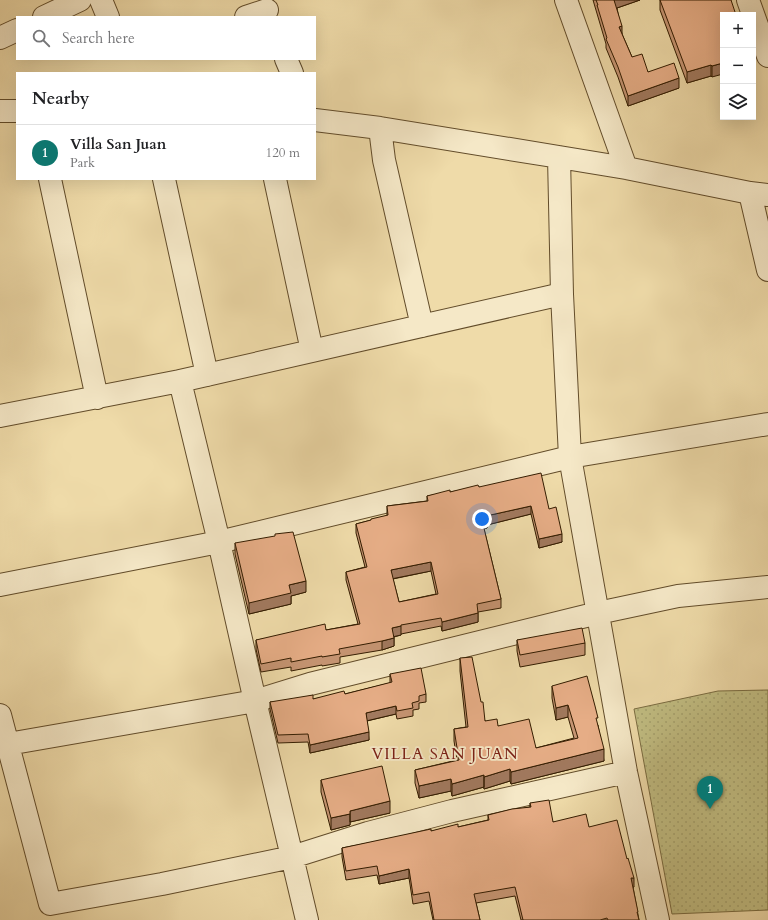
<!DOCTYPE html>
<html lang="en">
<head>
<meta charset="utf-8">
<style>
  :root { --surface:#fff; --page:#f2f2f2; --text:#202124; --muted:#757577; --line:#e0e0e0; --accent:#0f766e }
  body { margin:0; font-family:Cardo,serif; background:var(--page); color:var(--text) }
  .controls { position:absolute; right:12px; top:12px; display:grid; overflow:hidden; border-radius:0px; box-shadow:0 4px 16px #0002 }
  .controls button { width:36px; height:36px; display:grid; place-items:center; padding:0; border:0; border-bottom:1px solid var(--line); background:var(--surface); color:var(--text); font:20px sans-serif }
  .you { position:absolute; left:482px; top:519px; width:14px; height:14px; margin:-10px; border:3px solid #fff; border-radius:50%; background:#1a73e8; box-shadow:0 0 0 6px #1a73e833 }
  .badge { display:grid; place-items:center; width:26px; height:26px; border-radius:50%; background:var(--accent); color:#fff; font-size:13px; font-weight:700 }
  .pin { position:absolute; translate:-50% -33px; filter:drop-shadow(0 1px 2px #0008) }
  .pin::after { content:''; position:absolute; top:21px; width:14px; height:12px; background:inherit; clip-path:polygon(0 0,100% 0,50% 100%) }
  .list { margin:0; padding:0; list-style:none }
  h2 { display:flex; justify-content:space-between; align-items:center; height:52px; margin:0; padding:0 16px; font-size:17px }
  h2 small { font-size:13px; font-weight:400; color:var(--muted) }
  .list li { display:grid; grid-template-columns:26px 1fr auto; gap:12px; align-items:center; box-sizing:border-box; height:56px; padding:0 16px; border-top:1px solid var(--line) }
  .list b { display:block; font-size:15px; white-space:nowrap }
  .list p { margin:0; font-size:13px; white-space:nowrap; color:var(--muted) }
  .list em { font-size:13px; font-style:normal; color:var(--muted) }
  .icon { flex:none; width:22px; height:22px; fill:none; stroke:currentColor; stroke-width:2; stroke-linecap:round; stroke-linejoin:round }
  .map { position:relative; flex:none; width:768px; height:920px; overflow:hidden }
  .search { position:absolute; background:var(--surface); box-shadow:0 4px 16px #0002; left:16px; top:16px; width:300px; height:44px; display:flex; align-items:center; gap:10px; box-sizing:border-box; padding:0 14px; border-radius:0px; color:var(--muted); font-size:15px }
  .panel { position:absolute; background:var(--surface); box-shadow:0 4px 16px #0002; left:16px; top:72px; width:300px; height:108px; border-radius:0px }
  .map>svg:first-child { display:block }
</style>
</head>
<body>
<div class="map">
<svg width="768" height="920" viewBox="0 0 768 920">
  <defs>
    <pattern id="park-dots" width="8" height="8" patternUnits="userSpaceOnUse"><rect width="8" height="8" fill="#c1bd82"/><path d="M2 2h.1M6 6h.1" fill="none" stroke="#a6a26e" stroke-width="1.8" stroke-linecap="round"/></pattern>
  </defs>
  <rect width="100%" height="100%" fill="#efdba9"/>
  <filter id="stains"><feTurbulence type="fractalNoise" baseFrequency=".005" numOctaves="4"/><feColorMatrix values="0 0 0 0 .2 0 0 0 0 .09 0 0 0 0 .02 0 0 0 .5 -.17"/></filter>
  <radialGradient id="worn" r=".72"><stop offset=".6" stop-color="#630" stop-opacity="0"/><stop offset="1" stop-color="#630" stop-opacity=".3"/></radialGradient>
  <path fill="url(#park-dots)" stroke="#7a6c41" d="M768,690V910L672,914L634,709L718,691Z"/>
  <g fill="none" stroke-linecap="round" stroke-linejoin="round">
    <defs>
      <path id="minor" d="M101,0L108,17
        M566,0L626,168
        M748,0L768,56
        M44,17L80,0
        M246,17L267,10
        M0,38L17,30
        M286,59L292,73
        M0,111H17
        M315,120L380,128L559,157L626,168L750,193L768,195
        M380,128L384,160L422,326
        M559,157L562,294L570,457L626,772L658,920
        M50,179L97,398
        M164,179L207,375
        M275,179L312,351
        M750,193L768,270
        M180,381L219,542L255,701L307,920
        M0,416L180,381L562,294
        M0,585L219,542L570,457L768,424
        M0,715L50,904L162,884L292,857L368,833L452,811L626,772
        M8,744L255,701L310,684L598,613L678,596L768,587"/>
    </defs>
    <use href="#minor" stroke="#624c2a" stroke-width="24"/>
    <use href="#minor" stroke="#f5e8c7" stroke-width="22"/>
  </g>
  <path fill="#c69573" stroke="#331c00" fill-rule="evenodd" d="M593,0H640L617,8L622,34L632,57L648,72L679,88L628,106L618,77L606,48V44Z
    M660,0H731L712,77L711,76L687,83L660,10Z
    M479,487L549,509L562,542L539,548L531,514L487,525V528L484,529L501,599V608L478,612V622L442,631L441,626L401,634V635L394,637V646L382,650L340,657V663L322,666V665L291,671V667L261,672L256,649V640L326,630L358,624L346,580V572L365,567L356,533V524L387,516V506L427,501V496ZM431,571L436,594L399,602L393,579Z
    M235,543L306,592L291,596V604L249,614L235,554Z
    M517,640L585,643V655L520,667L517,651Z
    M460,658L485,721L498,726L536,748L574,738L568,717L556,720L552,698V686L598,725L604,761L511,784L510,781L484,789V787L452,796L451,791L419,798L415,783V770L457,760L454,741V729L466,727L460,671Z
    M390,674L426,694V702L419,703V709L413,710V716L397,719L396,714L367,721L369,740L310,753L308,742L278,743L270,709V702L313,699L345,694L390,683Z
    M321,780L390,813L350,822V825L331,830L321,792Z
    M530,803L553,822L589,827L634,887H633L639,920H521L515,896L476,903L480,920H433L429,901L413,904L409,878L379,884L377,875L346,880L342,857V848L431,831L458,827L488,820V815L530,807Z"/>
  <path fill="#a1795e" stroke="#331c00" d="M614,0H640L614,9Z
    M622,26V36L619,27Z
    M723,63V74L712,77V66Z
    M711,65V76L687,83V72Z
    M679,78V88L628,106V96Z
    M531,506V514L487,525V528L482,529V520L486,516Z
    M562,534V542L539,548V539Z
    M431,562V571L391,579V570Z
    M306,581V592L291,596V604L249,614V603L289,585Z
    M478,613V622L442,631V622Z
    M401,626V635L392,637V628Z
    M394,638V646L382,650V641Z
    M568,705V717L556,720V708Z
    M396,706V714L366,721V713Z
    M369,732V740L310,753V745Z
    M604,749V761L511,784V772Z
    M510,769V781L484,789V777Z
    M484,775V787L452,796V784Z
    M451,779V791L419,798V786Z
    M390,801V813L350,822V811Z
    M350,814V825L331,830V818Z
    M409,869V878L379,884V876Z
    M631,878H634V887H631Z"/>
  <path fill="#e6ad86" stroke="#331c00" fill-rule="evenodd" d="M596,0H614L622,26L619,27L632,57L642,54L648,72L674,63L679,78L628,96L618,67L606,39L607,38L597,5H598Z
    M660,0H731L736,15H723V63L712,66L711,65L687,72Z
    M541,473L549,509L556,507L562,534L539,539L531,506L486,516L487,519L482,520L501,599L477,604L478,613L442,622L441,618L401,625V626L392,628L394,638L382,641L339,649L340,654L322,657V656L291,662V658L261,664L256,640L325,624L326,630L360,624L346,572L367,567L356,524L371,520V519L388,515L387,506L428,501L427,496L450,490V492L478,485L479,487ZM431,562L438,594L399,602L391,570Z
    M293,532L306,581L289,585L291,593L249,603L235,543L275,536V534Z
    M582,628L585,643L520,655L517,640Z
    M472,657L481,702H483L485,721L497,719L498,726L529,719L536,748L578,738L568,705L556,708L552,686L587,676L595,706L598,718H596L604,749L511,772L510,769L484,777V775L452,784L451,779L419,786L415,770L459,760L454,729L468,727L460,658Z
    M421,668L426,694L419,696V701L412,703L413,708L397,711L396,706L366,713L369,732L310,745L308,734L278,735L270,702L313,695V699L344,691L345,694L392,682L390,674Z
    M382,766L390,801L350,811V814L331,818L321,780Z
    M549,800L553,822L586,814L589,827L617,820L627,859L628,858L634,878H631L638,912H637L639,920H608L607,918L600,920H523L515,887L474,894L480,920H434L429,892L413,895L409,869L379,876L377,866L346,871L342,848L431,829V831L458,824V827L489,820L488,815L512,809L531,807L530,803Z"/>
  <g text-anchor="middle" dominant-baseline="central" stroke-width="3.5" stroke-linejoin="round" paint-order="stroke">
    <g font-size="16" letter-spacing="1" fill="#7a1f14" stroke="#f5e8c7">
      <text x="445" y="754">VILLA SAN JUAN</text>
    </g>
  </g>
  <rect width="100%" height="100%" filter="url(#stains)"/>
  <rect width="100%" height="100%" fill="url(#worn)"/>
</svg>
<div class="controls">
<button>+</button>
<button>−</button>
<button><svg class="icon" aria-label="layers" viewBox="0 0 24 24"><path d="M12 4l9 5-9 5-9-5zM3 14l9 5 9-5"/></svg></button>
</div>
<div class="you"></div>
<div class="pin badge" style="left:710px;top:809px">1</div>
<div class="search"><svg class="icon" aria-label="search" viewBox="0 0 24 24"><circle cx="10" cy="10" r="6"/><path d="M15 15l6 6"/></svg>Search here</div>
<section class="panel">
<h2>Nearby<small></small></h2>
<ul class="list">
<li><span class="badge">1</span><div><b>Villa San Juan</b><p>Park</p></div><em>120 m</em></li>
</ul>
</section>
</div>
</body>
</html>
